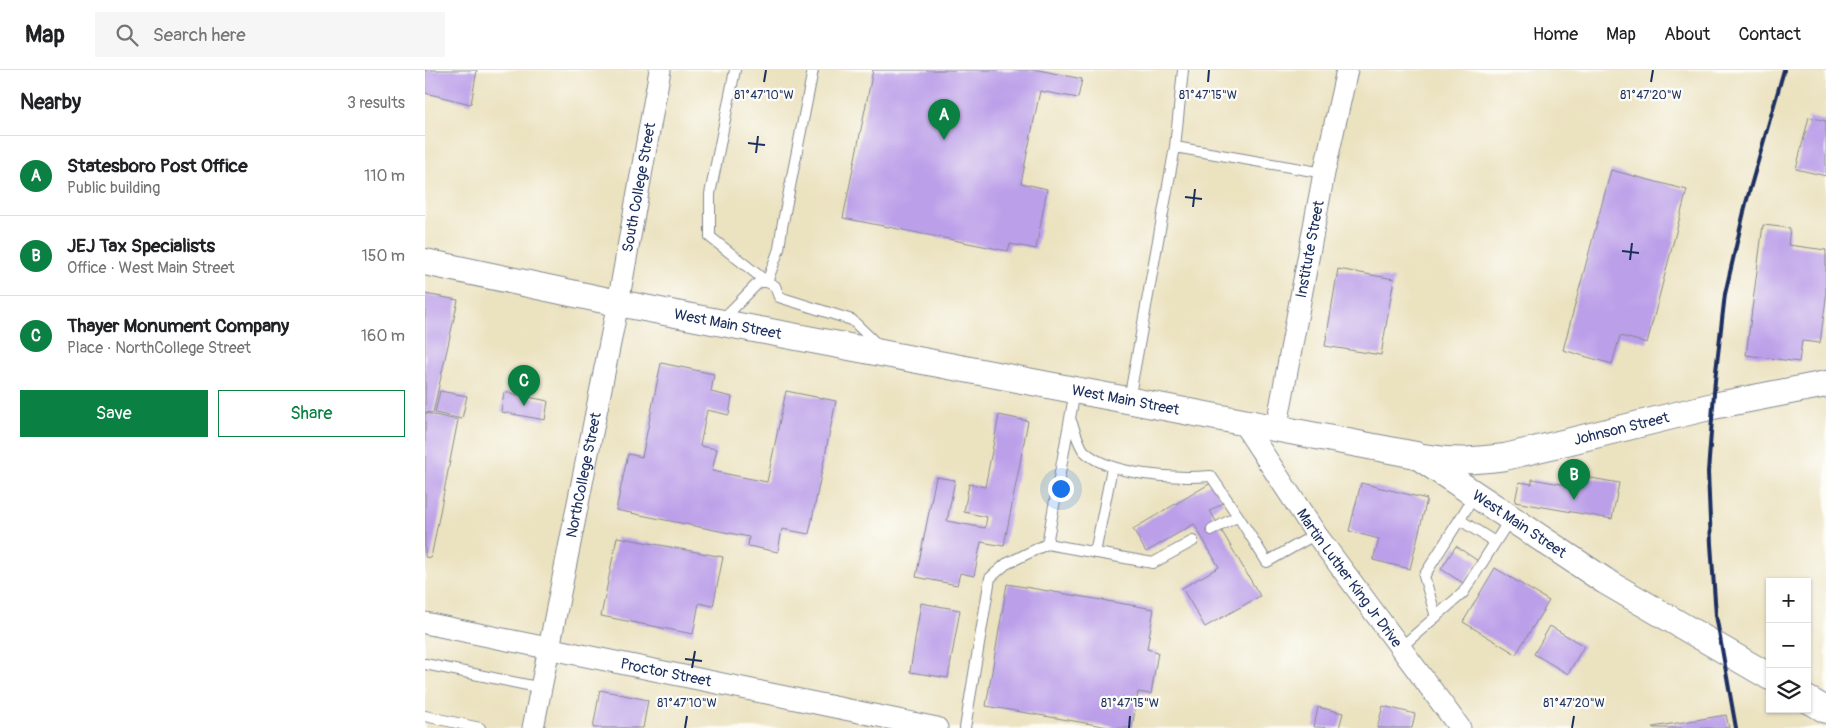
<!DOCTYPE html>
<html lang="en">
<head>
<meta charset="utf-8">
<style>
  :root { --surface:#fff; --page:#f6f6f6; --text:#202124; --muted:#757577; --line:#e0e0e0; --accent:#0b8043 }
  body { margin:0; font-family:Pangolin,sans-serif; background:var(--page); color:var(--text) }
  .controls { position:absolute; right:15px; bottom:15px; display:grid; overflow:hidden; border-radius:0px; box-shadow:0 1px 4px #0004 }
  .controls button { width:45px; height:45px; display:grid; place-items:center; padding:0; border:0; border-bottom:1px solid var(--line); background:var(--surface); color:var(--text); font:25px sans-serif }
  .you { position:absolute; left:635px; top:418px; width:18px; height:18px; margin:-12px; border:4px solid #fff; border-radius:50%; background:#1a73e8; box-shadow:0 0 0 8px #1a73e833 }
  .badge { display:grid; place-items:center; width:32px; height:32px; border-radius:50%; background:var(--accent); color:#fff; font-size:16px; font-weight:700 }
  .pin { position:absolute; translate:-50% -41px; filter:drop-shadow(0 1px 2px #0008) }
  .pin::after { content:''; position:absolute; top:26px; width:18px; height:15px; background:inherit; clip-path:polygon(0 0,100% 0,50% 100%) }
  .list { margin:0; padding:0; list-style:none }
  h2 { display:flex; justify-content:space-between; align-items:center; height:65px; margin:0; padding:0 20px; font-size:21px }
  h2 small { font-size:16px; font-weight:400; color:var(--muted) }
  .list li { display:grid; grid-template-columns:32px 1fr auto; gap:15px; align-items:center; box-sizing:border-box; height:80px; padding:0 20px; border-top:1px solid var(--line) }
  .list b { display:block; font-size:19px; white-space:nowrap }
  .list p { margin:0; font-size:16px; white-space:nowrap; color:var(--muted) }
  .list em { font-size:16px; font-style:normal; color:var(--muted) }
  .actions { display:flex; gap:10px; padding:15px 20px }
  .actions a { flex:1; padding:11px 0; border:1px solid var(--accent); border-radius:0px; text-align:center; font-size:18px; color:var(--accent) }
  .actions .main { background:var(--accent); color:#fff }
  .icon { flex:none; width:28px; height:28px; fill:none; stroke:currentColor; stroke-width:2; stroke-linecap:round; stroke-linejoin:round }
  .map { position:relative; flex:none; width:1401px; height:658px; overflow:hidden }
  header { display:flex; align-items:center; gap:30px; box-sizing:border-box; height:70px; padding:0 25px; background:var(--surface); border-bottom:1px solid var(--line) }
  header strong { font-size:24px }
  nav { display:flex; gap:28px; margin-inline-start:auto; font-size:18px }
  .search { width:350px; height:45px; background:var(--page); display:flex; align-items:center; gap:12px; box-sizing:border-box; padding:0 18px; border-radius:0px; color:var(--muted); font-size:19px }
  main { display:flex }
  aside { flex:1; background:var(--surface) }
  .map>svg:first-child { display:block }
</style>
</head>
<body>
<header>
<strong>Map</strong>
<div class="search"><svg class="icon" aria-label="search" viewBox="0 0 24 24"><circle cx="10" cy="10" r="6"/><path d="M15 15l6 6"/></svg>Search here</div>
<nav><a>Home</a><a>Map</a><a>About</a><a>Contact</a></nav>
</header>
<main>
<aside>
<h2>Nearby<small>3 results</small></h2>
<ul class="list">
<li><span class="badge">A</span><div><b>Statesboro Post Office</b><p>Public building</p></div><em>110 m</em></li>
<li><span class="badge">B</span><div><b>JEJ Tax Specialists</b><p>Office · West Main Street</p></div><em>150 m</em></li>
<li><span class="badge">C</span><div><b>Thayer Monument Company</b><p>Place · NorthCollege Street</p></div><em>160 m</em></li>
</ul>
<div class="actions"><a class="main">Save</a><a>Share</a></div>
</aside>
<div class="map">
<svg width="1401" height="658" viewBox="0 0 1401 658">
  <rect width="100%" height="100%" fill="#fdfcf7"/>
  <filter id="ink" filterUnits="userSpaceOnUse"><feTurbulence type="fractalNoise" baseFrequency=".02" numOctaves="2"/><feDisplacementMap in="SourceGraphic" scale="10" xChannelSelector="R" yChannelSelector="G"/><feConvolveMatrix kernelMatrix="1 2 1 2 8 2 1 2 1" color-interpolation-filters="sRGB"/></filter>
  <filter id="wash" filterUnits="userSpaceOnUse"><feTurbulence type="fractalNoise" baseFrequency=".0096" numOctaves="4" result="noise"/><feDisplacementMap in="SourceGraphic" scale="20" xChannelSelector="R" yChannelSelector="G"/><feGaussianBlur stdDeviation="1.12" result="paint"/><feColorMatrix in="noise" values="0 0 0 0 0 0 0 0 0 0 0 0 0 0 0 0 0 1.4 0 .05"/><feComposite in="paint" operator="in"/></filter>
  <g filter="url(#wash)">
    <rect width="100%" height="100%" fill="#ebe2c0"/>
    <g id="blocks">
      <path fill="#bb9fe9" d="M0,0H52L46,34L0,23Z
        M448,0H614L657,9L653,28L615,21L596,113L622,119L611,179L585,174L583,181L418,148Z
        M1384,47L1401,51V106L1371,99Z
        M1186,100L1262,120L1222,273L1195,266L1187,294L1138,280Z
        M1338,155L1365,158L1363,175L1401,180V229L1395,273L1377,271L1374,292L1321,285Z
        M913,199L969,209L956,285L900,276Z
        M0,224L33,230L8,343L0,342Z
        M236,293L289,304L286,322L307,327L304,345L282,340L275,376L292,379L287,401L342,412L361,321L411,331L384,464L357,459L353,482L323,476L324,467L191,440L203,384L217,387Z
        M15,321L42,326L37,349L10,343Z
        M79,322L123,331L120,350L76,342Z
        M0,343L33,350L6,488L0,487Z
        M574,345L603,351L579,476L556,472L549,506L535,503L532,515L491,507L511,407L530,410L522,451L560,458L562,447L539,442L544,414L560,417Z
        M1144,404L1194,413L1187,449L1090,432L1094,412L1107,414V409L1142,415Z
        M786,413L798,433L785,441L835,526L780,557L757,518L794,497L769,454L721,482L708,459Z
        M936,413L1002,429L985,499L948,490L954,469L924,461Z
        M192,467L298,487L288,536L274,533L268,564L176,546Z
        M1031,476L1053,491L1038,513L1016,499Z
        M1070,498L1124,531L1091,584L1038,552Z
        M582,514L729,539L722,579L733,582L726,624L713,622L707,658H690L561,636Z
        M496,533L535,540L523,608L485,602Z
        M1125,556L1159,576L1143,604L1109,584Z
        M175,620L223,630L218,658H168Z
        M958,636L990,644L987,658H952Z
        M893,637L918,643L914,658L889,657Z
        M1301,645L1304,658H1228V657Z"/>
    </g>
  </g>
  <g filter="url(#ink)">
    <use href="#blocks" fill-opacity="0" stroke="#83888f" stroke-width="1"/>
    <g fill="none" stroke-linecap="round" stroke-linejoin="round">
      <defs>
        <path id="service" d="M310,0L285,124V167L342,212L354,179L357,157L388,0
          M750,77L758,0
          M297,250L334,212H342L350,216L354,227L427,250L455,277
          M704,330L750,77L899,103
          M645,349C649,357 654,376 659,381C685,406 752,409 786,406L813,446
          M1035,450L1070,472
          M787,460L813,446L842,492L891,464
          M622,474L728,493L768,471
          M670,483L687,398
          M1011,547L999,506L1050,425
          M975,578L1038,523L1085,449
          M0,594L117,618
          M0,646L55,658
          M540,658L565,508L581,494L622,474L650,321"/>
        <g id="minor">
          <path id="s1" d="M818,353L891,464L1035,658"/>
          <path id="s2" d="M851,360L899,103L922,0"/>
          <path id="s3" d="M0,553L512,658"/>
          <path id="s4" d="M108,658L193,233L235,0"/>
        </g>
        <g id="tertiary">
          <path id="s5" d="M0,192L193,233L991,385L1180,511L1345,607"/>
          <path id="s6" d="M998,387C1027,392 1050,391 1080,387L1288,336L1401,314"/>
          <path d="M1382,629L1401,640"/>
        </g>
      </defs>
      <use href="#service" stroke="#83888f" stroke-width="12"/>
      <use href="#minor" stroke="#83888f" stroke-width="23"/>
      <use href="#tertiary" stroke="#83888f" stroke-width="28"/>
      <use href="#service" stroke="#fff" stroke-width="10"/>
      <use href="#minor" stroke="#fff" stroke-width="21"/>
      <use href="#tertiary" stroke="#fff" stroke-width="26"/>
      <path stroke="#1b2f5e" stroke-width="4" d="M1311,658L1291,545L1286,474L1283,402L1290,310L1300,224L1321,133L1359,0"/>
    </g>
  </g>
  <path fill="none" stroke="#1b2f5e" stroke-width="2" d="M339,12L341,0M783,12L784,0M1226,12L1228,0M323,73L340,75M331,83L333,66M760,127L777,129M768,137L770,119M1197,181L1214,183M1205,190L1207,173M260,589L277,591M267,598L270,581M260,658L262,646M704,658L705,646M1147,658L1149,646"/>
  <g text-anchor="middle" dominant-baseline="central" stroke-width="4.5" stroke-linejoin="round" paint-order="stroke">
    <g font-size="15" fill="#1b2f5e" stroke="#fdfcf7">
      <text stroke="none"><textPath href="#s4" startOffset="551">South College Street</textPath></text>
      <text stroke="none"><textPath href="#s2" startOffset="184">Institute Street</textPath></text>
      <text stroke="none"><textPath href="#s5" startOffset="309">West Main Street</textPath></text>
      <text stroke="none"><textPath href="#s5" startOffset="714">West Main Street</textPath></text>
      <text stroke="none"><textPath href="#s6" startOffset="202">Johnson Street</textPath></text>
      <text stroke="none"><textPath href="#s4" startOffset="258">NorthCollege Street</textPath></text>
      <text stroke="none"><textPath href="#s5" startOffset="1134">West Main Street</textPath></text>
      <text stroke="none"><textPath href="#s1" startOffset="188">Martin Luther King Jr Drive</textPath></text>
      <text stroke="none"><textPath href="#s3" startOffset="246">Proctor Street</textPath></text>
    </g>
  </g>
  <g font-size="12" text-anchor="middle" fill="#1b2f5e" stroke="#fdfcf7" stroke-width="4.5" stroke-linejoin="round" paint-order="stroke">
    <text x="339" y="29">81°47'10"W</text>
    <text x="783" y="29">81°47'15"W</text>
    <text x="1226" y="29">81°47'20"W</text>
    <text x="262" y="637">81°47'10"W</text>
    <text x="705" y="637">81°47'15"W</text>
    <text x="1149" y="637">81°47'20"W</text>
  </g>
</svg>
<div class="controls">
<button>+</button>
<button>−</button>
<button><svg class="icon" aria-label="layers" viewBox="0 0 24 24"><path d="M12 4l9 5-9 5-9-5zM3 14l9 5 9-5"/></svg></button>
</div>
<div class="you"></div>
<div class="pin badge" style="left:519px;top:70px">A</div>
<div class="pin badge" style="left:1149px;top:430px">B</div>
<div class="pin badge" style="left:99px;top:336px">C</div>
</div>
</main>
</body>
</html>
